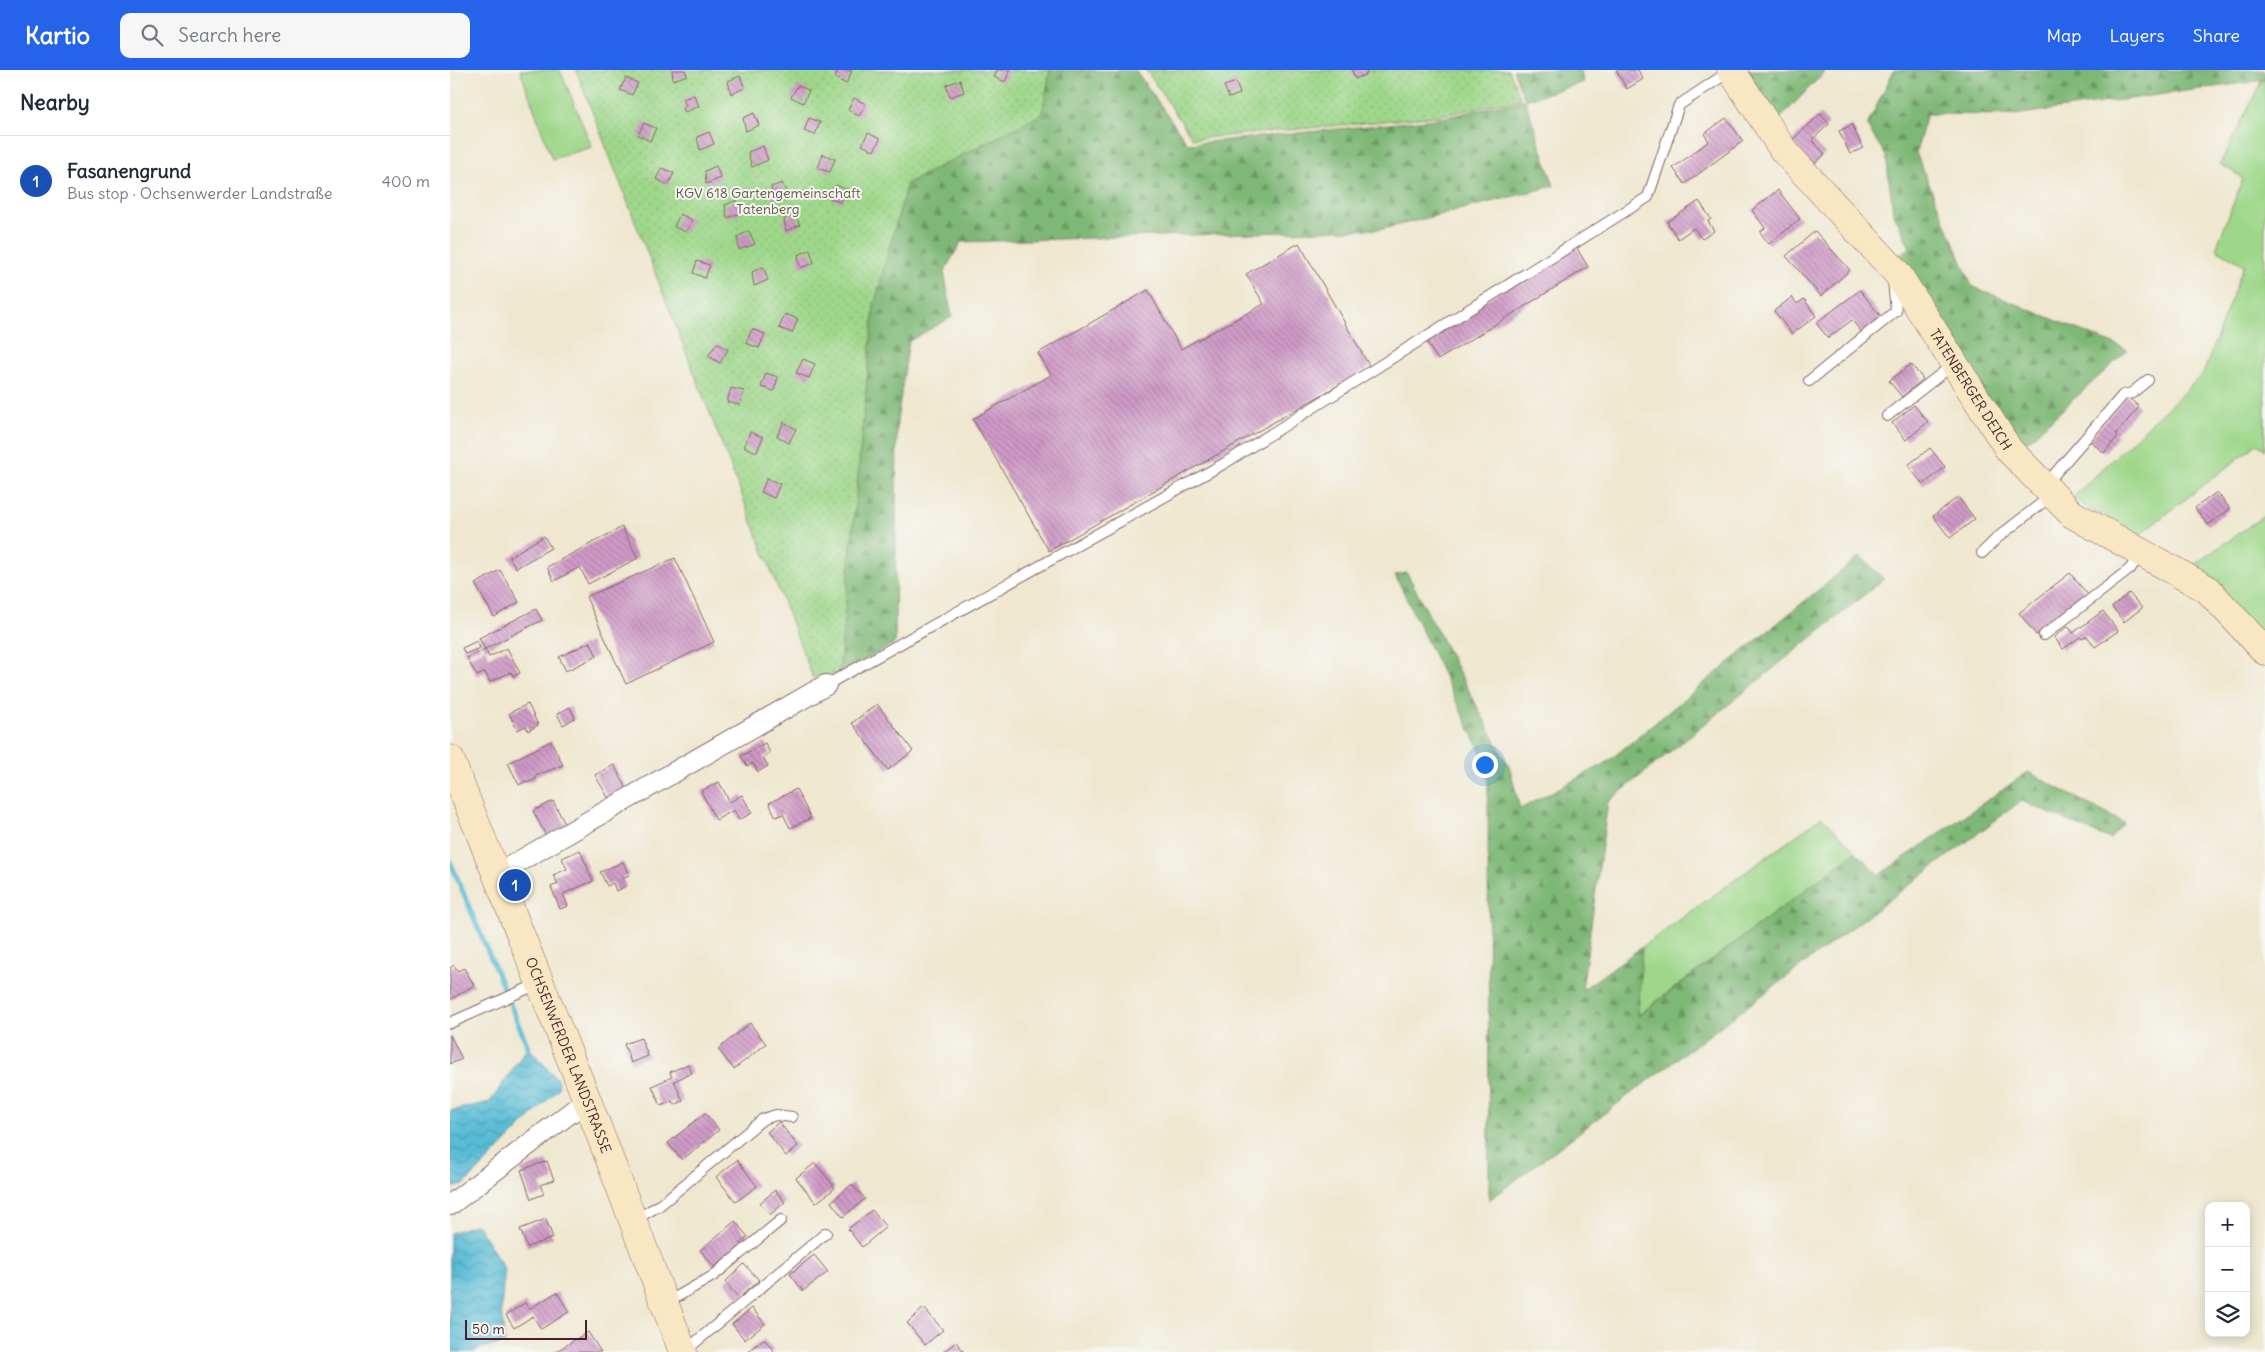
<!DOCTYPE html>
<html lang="en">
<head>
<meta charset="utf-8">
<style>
  :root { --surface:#fff; --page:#f6f6f7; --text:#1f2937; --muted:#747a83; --line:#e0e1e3; --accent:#2563eb }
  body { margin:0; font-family:Delius,sans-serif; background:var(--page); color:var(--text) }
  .controls { position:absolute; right:15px; bottom:15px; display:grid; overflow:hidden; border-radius:10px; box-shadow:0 2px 12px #0003 }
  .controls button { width:45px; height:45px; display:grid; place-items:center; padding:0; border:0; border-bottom:1px solid var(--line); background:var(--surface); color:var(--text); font:25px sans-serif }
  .scale { position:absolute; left:15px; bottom:12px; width:122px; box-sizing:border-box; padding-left:5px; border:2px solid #4a1f2b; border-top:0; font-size:14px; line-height:18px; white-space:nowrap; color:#4a1f2b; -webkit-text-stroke:4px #f6f6f2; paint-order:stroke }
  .you { position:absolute; left:1034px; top:694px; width:18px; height:18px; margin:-12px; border:4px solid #fff; border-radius:50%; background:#1a73e8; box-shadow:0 0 0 8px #1a73e833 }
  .badge { display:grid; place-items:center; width:32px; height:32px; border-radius:50%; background:var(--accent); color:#fff; font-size:16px; font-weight:700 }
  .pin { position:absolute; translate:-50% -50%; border:2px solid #fff; box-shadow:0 1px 5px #0006 }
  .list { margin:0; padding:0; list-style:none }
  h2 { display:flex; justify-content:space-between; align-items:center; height:65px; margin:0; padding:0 20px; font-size:21px }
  h2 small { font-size:16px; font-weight:400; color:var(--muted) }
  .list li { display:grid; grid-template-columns:32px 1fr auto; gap:15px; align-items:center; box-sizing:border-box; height:90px; padding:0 20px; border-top:1px solid var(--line) }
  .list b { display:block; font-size:19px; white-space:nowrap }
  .list p { margin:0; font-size:16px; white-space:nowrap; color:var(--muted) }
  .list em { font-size:16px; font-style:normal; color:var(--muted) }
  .icon { flex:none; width:28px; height:28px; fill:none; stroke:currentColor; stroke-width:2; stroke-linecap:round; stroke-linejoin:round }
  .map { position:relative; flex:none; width:1815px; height:1282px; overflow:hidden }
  header { display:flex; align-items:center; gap:30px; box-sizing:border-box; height:70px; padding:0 25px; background:var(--accent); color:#fff }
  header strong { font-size:24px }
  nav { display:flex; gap:28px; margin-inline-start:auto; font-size:18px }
  .search { width:350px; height:45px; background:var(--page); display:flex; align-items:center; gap:12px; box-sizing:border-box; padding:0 18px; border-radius:10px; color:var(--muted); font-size:19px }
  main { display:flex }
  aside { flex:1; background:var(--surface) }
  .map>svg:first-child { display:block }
</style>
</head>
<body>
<header>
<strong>Kartio</strong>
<div class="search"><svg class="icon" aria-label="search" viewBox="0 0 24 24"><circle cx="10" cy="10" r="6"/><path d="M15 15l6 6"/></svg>Search here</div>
<nav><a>Map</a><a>Layers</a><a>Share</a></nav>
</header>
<main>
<aside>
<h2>Nearby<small></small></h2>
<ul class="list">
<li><span class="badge" style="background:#1a4fb4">1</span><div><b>Fasanengrund</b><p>Bus stop · Ochsenwerder Landstraße</p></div><em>400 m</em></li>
</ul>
</aside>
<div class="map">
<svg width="1815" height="1282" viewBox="0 0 1815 1282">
  <defs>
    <pattern id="forest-firs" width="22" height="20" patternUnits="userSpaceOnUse" patternTransform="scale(1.25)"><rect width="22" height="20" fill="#7eb876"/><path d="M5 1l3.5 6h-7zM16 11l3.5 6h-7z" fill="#699561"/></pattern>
    <pattern id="park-dots" width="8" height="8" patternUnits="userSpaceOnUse" patternTransform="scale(1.25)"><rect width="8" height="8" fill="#9ed78a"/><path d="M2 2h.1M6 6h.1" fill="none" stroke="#8ab877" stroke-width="1.8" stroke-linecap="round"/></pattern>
    <pattern id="water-waves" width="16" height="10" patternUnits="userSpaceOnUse" patternTransform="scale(1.25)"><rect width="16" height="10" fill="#58bcd6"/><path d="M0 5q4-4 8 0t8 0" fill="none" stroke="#4b98ae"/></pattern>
    <pattern id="building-back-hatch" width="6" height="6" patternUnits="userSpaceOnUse" patternTransform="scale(1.25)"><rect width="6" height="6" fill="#cf9ac7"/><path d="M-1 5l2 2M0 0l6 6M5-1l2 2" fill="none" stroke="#aa7da2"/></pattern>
  </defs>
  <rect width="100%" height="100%" fill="#f6f6f2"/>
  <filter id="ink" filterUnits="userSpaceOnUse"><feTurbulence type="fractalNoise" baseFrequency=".02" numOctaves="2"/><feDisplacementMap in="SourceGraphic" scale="10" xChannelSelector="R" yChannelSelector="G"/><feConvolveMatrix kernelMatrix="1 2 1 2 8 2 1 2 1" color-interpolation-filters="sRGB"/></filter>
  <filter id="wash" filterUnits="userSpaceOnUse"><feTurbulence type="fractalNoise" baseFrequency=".0096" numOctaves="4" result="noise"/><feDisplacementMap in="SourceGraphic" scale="20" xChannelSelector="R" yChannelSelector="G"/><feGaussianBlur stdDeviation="1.12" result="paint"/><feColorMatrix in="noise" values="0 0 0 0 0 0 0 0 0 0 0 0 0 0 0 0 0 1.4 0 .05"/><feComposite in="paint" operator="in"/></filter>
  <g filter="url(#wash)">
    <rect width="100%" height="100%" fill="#efe7cf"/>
    <path fill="#9ed78a" stroke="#747b5a" d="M70,0H110L142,77L102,89Z
      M1812,10H1815V380L1807,374L1684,469L1622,428L1753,304L1794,195L1766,179L1793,108L1770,94Z
      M1815,445V571L1738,499Z
      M1372,747L1406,782L1187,946L1192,877Z"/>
    <path fill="url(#forest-firs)" stroke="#646c50" d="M600,0L686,1L738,74L988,49L1075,30L1063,0H1130L1134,12L1075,30L1104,116L933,159L511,172L494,202L502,247L459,271L447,351L445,573L389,603L424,235L457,113L592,44Z
      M1296,0H1376L1324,55Z
      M1444,0H1815V10L1564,45L1477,44L1466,83L1522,216L1678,280L1570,378L1536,329L1459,195L1448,186L1460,178L1443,142L1436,86L1417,56Z
      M1410,486L1434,509L1158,732L1132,920L1192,877L1188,946L1406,782L1429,805L1578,702L1674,753L1660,769L1571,731L1039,1130L1038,697L945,505L957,503L1060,699L1070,739L1156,693Z"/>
    <path fill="url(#park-dots)" stroke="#747b5a" d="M126,0H600L592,44L457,113L424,235L389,603L363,608Z
      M696,0H1059L1071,29L988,46L743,69Z"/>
    <path fill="url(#water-waves)" stroke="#516e80" d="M78,977L107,1009L109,1018L14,1115L0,1118V1041L40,1032Z
      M27,1154L55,1200L51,1238L55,1273L31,1278L26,1282H0V1163Z"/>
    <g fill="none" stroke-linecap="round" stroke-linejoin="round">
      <path stroke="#58bcd6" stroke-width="5" d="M0,791L78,977"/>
    </g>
    <g id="blocks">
      <path fill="url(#building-back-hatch)" d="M222,0H235L237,5L223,10Z
        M388,0L402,1L396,14L385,8Z
        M547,0H560L555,12L544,7Z
        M902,0H916L917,4L905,9Z
        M1166,0H1188L1193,9L1177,19Z
        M290,6L295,18L281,24L278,11Z
        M176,8L188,13L182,25L170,20Z
        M510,10L514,22L500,27L496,15Z
        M786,12L790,24L779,28L774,16Z
        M348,15L359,21L353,33L341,27Z
        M244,25L249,36L235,42L233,37L236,36L233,29Z
        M404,28L416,34L409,46L398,40Z
        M304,43L309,55L296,61L293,48Z
        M1370,44L1379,54L1362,70L1375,84L1361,97L1339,73Z
        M359,48L370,52L365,65L354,61Z
        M1276,48L1293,71L1235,114L1223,98L1259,71L1254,64Z
        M194,53L206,58L200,71L188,65Z
        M1402,55L1413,78L1400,84L1389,61Z
        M259,62L264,74L250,80L247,67Z
        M418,63L430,69L424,81L412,75Z
        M313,76L318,90L302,97L298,82Z
        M373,84L385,89L380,102L368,98Z
        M266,96L271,108L256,114L255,101Z
        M212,98L224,103L218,115L206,109Z
        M332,113L337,124L323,130L321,117Z
        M386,115L397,120L391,133L380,128Z
        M1328,120L1350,149L1319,174L1310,162L1315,158L1302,140Z
        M287,130L291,143L277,148L275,135Z
        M1249,131L1261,149L1258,151L1264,161L1252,169L1244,158L1228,169L1217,152Z
        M230,144L242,150L236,162L224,157Z
        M345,144L350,155L336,161L334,149Z
        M299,161L305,174L289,180L287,167Z
        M1365,161L1400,200L1371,226L1336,186Z
        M849,173L920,297L599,481L523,349L601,305L588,283L698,220L731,279L814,234L796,204Z
        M1125,175L1138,197L988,290L974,268Z
        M360,180L364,193L350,198L348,185Z
        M247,191L260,195L255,208L243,203Z
        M313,197L318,210L304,216L302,202Z
        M1410,220L1432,248L1412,263L1402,250L1378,268L1366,253Z
        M1342,227L1347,234L1354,229L1366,246L1342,264L1324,241Z
        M335,244L348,249L342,263L329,258Z
        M302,259L315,264L309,278L296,273Z
        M267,273L278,280L270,293L258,286Z
        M353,289L365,294L359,308L346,303Z
        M1461,294L1473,309L1452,327L1439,311Z
        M316,303L328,307L324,321L311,317Z
        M281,318L294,321L290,335L277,332Z
        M1677,326L1689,337L1666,364L1668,366L1654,383L1639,370Z
        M1464,335L1478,352L1456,370L1442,353Z
        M334,352L346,359L339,373L327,366Z
        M300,362L313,367L307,382L294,377Z
        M1480,378L1495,397L1473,415L1458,395Z
        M317,408L330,414L324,428L311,422Z
        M1767,422L1780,439L1758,455L1745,438Z
        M1508,427L1525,449L1500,468L1483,446Z
        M172,457L188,488L138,514L130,497L104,511L97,497Z
        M94,466L101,478L66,498L59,487Z
        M225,488L264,572L176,614L136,527Z
        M50,500L69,532L44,547L25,514Z
        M1620,503L1638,525L1586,565L1569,543Z
        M1679,523L1692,538L1674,552L1662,537Z
        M86,539L92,550L35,579L39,587L57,578L70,603L63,606L61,602L40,612L35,602L27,606L17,588L35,579L29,568Z
        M1653,541L1668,561L1645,577L1637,566L1632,569L1630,567L1613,579L1604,567L1618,556L1623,563Z
        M27,571L30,578L15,584L12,578Z
        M140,572L147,586L116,601L109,587Z
        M78,634L88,655L78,661L76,656L67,660L59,643Z
        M427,634L463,681L438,700L402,653Z
        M120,637L125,648L113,655L107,644Z
        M101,671L113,695L85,706L86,709L77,713L76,711L69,715L58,693Z
        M315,673L320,683L313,687L318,696L308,702L303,693L297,696L291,686Z
        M164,695L177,719L159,729L145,705Z
        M269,712L280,732L292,725L302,743L289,750L284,740L266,750L251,721Z
        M346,719L361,748L340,758L333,744L326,747L319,733Z
        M103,731L116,756L97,767L83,741Z
        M130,780L143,811L113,824L118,836L110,839L101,817L108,814L103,805L117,799L112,788Z
        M173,792L179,805L172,808L176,816L166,821L163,813L157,816L150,802Z
        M4,895L8,901L14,898L24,915L0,930V898Z
        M300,953L316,974L284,999L268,979Z
        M0,965L12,989L0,994Z
        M191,968L198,986L181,993L174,974Z
        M238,994L242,1003L224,1011L233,1031L225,1035L223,1031L211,1036L202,1016L222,1007L220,1002Z
        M255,1043L269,1060L232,1090L218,1073Z
        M329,1052L348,1076L336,1086L317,1062Z
        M287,1090L307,1116L286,1132L266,1107Z
        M97,1091L104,1110L90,1115L94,1124L81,1129L71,1100Z
        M365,1093L385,1118L366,1133L346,1108Z
        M402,1114L415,1129L393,1147L381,1132Z
        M325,1120L335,1132L320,1145L310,1133Z
        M422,1140L436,1157L412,1177L398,1159Z
        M96,1149L103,1168L77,1177L70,1159Z
        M285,1151L298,1167L290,1173L294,1178L267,1200L250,1180Z
        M364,1185L378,1202L353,1221L340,1204Z
        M294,1194L309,1210L289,1228L275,1212Z
        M107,1222L119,1242L91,1259L83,1246L64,1258L56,1245L75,1233L79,1239Z
        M302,1238L315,1254L295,1270L282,1254Z
        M474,1238L493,1260L475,1275L457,1253Z
        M138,1262L151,1282H105Z
        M314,1269L325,1282H297Z
        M506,1272L514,1282H493Z"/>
    </g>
  </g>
  <g filter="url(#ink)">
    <use href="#blocks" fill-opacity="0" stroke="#846564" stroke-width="1"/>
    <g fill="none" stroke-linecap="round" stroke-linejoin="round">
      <defs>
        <path id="lane" d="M1359,311L1446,241L1443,210
          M1437,346L1504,294
          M1595,415L1673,325L1682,323L1698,310
          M1532,483L1547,468L1602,425
          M1594,565L1680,499L1691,483
          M376,615L775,393L1198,127L1229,35L1280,1
          M0,953L90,913
          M184,1150L210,1135L313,1049L326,1045L342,1047
          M216,1233L263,1206L331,1150
          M235,1281L376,1163"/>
        <path id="street" d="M47,804L376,615
          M0,1135L137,1030"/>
        <g id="secondary">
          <path id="s1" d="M1281,0L1334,81L1447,203L1559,380L1622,444L1757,519L1815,581"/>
          <path id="s2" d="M0,689L137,1030L233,1282"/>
        </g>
      </defs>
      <use href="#lane" stroke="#846564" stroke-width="12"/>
      <use href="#street" stroke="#846564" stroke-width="22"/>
      <use href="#secondary" stroke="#846564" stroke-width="29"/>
      <use href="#lane" stroke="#fff" stroke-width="10"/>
      <use href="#street" stroke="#fff" stroke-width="20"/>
      <use href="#secondary" stroke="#f9e7c3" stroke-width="28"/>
    </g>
  </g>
  <g text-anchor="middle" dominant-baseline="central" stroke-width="4" stroke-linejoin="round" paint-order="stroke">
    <g font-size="14" fill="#635648" stroke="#f6f6f2">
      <text x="318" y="123">KGV 618 Gartengemeinschaft<tspan x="318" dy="16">Tatenberg</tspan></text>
    </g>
    <g font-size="14" fill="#4a1f2b" stroke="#f6f6f2">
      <text stroke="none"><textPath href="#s1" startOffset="401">TATENBERGER DEICH</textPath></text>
      <text stroke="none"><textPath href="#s2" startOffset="319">OCHSENWERDER LANDSTRASSE</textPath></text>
    </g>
  </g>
</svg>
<div class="controls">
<button>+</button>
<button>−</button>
<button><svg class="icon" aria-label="layers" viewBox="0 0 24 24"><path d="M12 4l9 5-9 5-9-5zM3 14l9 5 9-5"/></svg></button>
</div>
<div class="scale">50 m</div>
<div class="you"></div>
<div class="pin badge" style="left:65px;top:815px;background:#1a4fb4">1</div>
</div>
</main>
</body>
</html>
